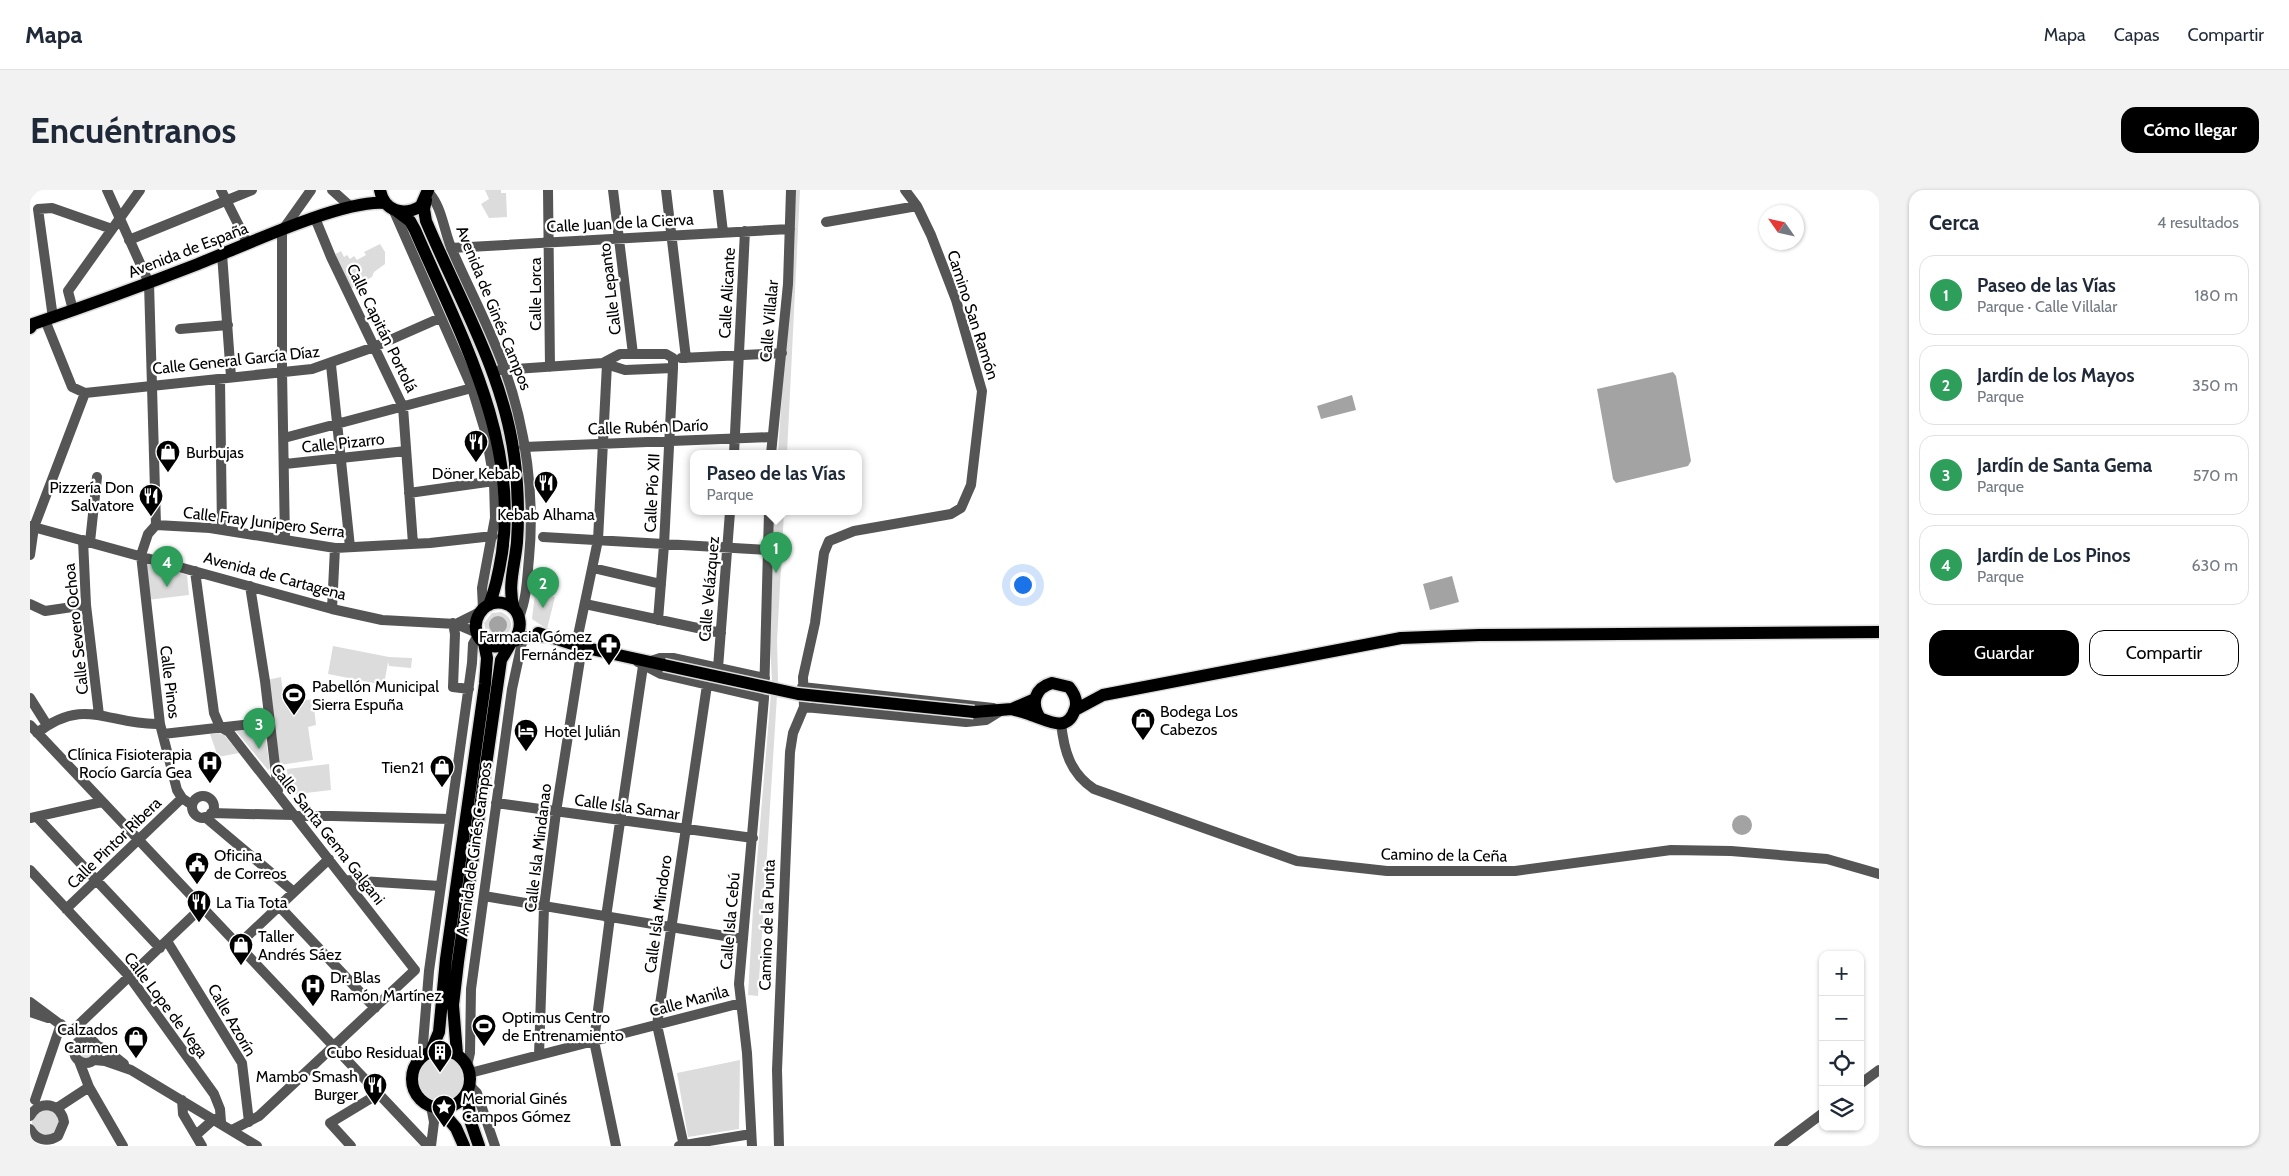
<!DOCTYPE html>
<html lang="es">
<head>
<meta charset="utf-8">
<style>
  :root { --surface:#fff; --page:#f2f2f3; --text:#1f2937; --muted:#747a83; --line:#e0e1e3; --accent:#000 }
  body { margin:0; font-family:Cabin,sans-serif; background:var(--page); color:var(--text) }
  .controls { position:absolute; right:15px; bottom:15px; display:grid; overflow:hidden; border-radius:10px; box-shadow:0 1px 4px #0004 }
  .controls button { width:45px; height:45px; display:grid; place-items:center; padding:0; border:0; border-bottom:1px solid var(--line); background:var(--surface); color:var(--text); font:25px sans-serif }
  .compass { position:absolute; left:1729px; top:15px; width:45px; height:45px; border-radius:50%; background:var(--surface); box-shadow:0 1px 4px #0004; rotate:304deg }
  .you { position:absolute; left:992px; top:394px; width:18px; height:18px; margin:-12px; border:4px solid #fff; border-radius:50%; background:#1a73e8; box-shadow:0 0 0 8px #1a73e833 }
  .badge { display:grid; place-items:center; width:32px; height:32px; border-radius:50%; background:var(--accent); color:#fff; font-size:16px; font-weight:700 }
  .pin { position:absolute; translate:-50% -41px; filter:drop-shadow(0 1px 2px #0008) }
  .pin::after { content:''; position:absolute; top:26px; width:18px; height:15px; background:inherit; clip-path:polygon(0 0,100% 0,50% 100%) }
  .popup { position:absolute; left:660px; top:260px; width:172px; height:65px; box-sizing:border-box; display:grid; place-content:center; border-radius:10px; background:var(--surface); filter:drop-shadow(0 1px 4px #0005); font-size:16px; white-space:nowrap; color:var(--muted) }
  .popup b { font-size:19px; color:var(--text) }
  .popup::after { content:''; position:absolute; left:50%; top:100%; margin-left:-10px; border:10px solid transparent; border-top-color:var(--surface) }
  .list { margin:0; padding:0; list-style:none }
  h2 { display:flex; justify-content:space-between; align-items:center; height:65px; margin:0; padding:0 20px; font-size:21px }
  h2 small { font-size:16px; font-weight:400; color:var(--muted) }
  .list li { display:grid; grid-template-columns:32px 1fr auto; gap:15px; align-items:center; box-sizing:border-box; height:80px; margin:0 10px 10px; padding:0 10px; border:1px solid var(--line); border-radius:15px }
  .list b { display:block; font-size:19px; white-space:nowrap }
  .list p { margin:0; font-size:16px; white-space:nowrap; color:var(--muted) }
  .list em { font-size:16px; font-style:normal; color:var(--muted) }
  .actions { display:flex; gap:10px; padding:15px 20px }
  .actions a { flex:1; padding:11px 0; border:1px solid var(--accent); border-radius:15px; text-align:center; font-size:18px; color:var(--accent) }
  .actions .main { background:var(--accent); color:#fff }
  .icon { flex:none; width:28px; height:28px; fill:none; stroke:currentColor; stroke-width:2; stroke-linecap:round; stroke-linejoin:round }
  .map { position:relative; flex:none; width:1849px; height:956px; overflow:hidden; border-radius:15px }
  header { display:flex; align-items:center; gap:30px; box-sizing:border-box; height:70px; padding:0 25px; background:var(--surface); border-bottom:1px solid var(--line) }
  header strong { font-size:24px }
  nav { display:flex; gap:28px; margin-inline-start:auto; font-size:18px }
  .intro { display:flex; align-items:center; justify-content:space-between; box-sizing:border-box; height:120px; padding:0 30px }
  h1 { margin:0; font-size:35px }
  .button { padding:12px 22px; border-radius:15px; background:var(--accent); color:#fff; font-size:18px; font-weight:700 }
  main { display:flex; gap:30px; padding:0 30px }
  aside { flex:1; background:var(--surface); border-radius:15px; box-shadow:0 1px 4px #0004 }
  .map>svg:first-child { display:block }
</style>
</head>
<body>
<header>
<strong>Mapa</strong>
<nav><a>Mapa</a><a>Capas</a><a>Compartir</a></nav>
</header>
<div class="intro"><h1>Encuéntranos</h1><a class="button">Cómo llegar</a></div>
<main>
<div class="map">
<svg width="1849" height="956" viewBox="0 0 1849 956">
  <rect width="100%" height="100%" fill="#fff"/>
  <path fill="#dcdcdc" d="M455,0H471V3H476L477,27L459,28L451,14L459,9Z
    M765,0H770L757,264H748Z
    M350,54L355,62V74L344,82L342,87L320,99L304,65L311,61L314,67L317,65L320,69L324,66L327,70L336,65L334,62Z
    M744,322H754L747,451L748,490L728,806L718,805L723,719L742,491L740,453Z
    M115,373L157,385L159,405L117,410Z
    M505,404L525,407L517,439L502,429Z
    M471,422C481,426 484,435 478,444L466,448L456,442L454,433L462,423Z
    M303,456L359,467L382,468L381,478L359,476L358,472L354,495L298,484Z
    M251,487L253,503L262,502L264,512L283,509L286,535L278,537L283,570L250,575L237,490Z
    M234,537L240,578L238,580L206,541Z
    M188,543L194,545L209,563L188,567L180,544Z
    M299,574L301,600L259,605L257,579Z
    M45 861a10 10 0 1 1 20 0a10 10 0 1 1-20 0Z
    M389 889a23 23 0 1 1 46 0a23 23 0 1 1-46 0Z
    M710,870L709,939L658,947L647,883Z
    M17,917L31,929L27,943L13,947L2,938V929Z"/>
  <path fill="#a3a3a3" d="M1643,182L1646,186L1661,271L1658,276L1586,293L1583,289L1567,199Z
    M1322,205L1326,220L1291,229L1287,216Z
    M1422,386L1429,412L1400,420L1393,394Z
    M459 435a9 9 0 1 1 18 0a9 9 0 1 1-18 0Z
    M1702 635a10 10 0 1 1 20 0a10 10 0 1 1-20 0Z"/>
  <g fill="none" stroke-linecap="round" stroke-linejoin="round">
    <defs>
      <path id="major" d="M350,0C354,21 373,27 391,16L398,0
        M396,10L394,19L396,31C428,107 473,182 484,265C488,294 489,322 487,352C485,375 477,396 484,419
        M368,22L380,31L385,40C429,142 489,248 472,363C469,382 466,398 459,415
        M0,138L3,134C59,115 114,95 168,74C211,57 313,9 355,13
        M508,443L552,457L634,475
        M484,450C494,437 491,417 473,413C453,409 438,433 450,449C464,465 478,451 493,448C500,446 508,446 516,446
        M982,519C988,521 995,522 1001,525C1016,529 1037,545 1045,519C1048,511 1044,503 1039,497L1022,493C1005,498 1000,513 1010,528
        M1045,520L1073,505L1371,448L1449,445L1849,442
        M944,522L982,519L1005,509
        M382 889a29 29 0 1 1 58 0a29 29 0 1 1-58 0Z
        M401,861L409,842L416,769L455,494L457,468L454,453
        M427,864L423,815L428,772L471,470L481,453
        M438,901L440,930L449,956
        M409,918L426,938L434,956"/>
    </defs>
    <use href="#major" stroke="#dbdbdb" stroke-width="15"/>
    <path stroke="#555" stroke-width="10" d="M77,0L119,93L126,335
      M191,0L218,54
      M302,0L321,17
      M518,0L520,177
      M583,0L603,164
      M636,0L656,168
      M688,0L693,42
      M398,2C413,17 414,44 423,62C440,101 461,140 475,180C496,239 505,306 499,368C497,388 497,408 489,427
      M363,19L442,198L456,244L464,291L465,328L452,398L453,419
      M285,28L301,67L373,217L383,354
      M796,32L887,16
      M99,50L222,0
      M421,58L760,39
      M192,64L201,187
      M43,120L38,101L110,0
      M23,128L8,19L22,18L82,39
      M15,130L42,197L55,203L282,179L344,157L410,128
      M150,139L198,135
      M590,164H636L643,168V178L595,180L573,173Z
      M651,168L752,163
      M301,175L320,357
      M470,180L573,173
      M190,189L192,339
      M254,248L442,198
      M494,257L742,247
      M704,264L715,41
      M741,264L758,94L761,0
      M255,274L376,261
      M379,303L464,291
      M0,336L302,419L352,430L426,434L447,443
      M513,347L737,360
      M53,350L56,415L69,525
      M255,350L252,181V41L281,0
      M60,352L67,287
      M0,365L4,337L55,203
      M563,378L631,394
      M165,381L184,523L190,537L199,542L385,780
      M220,396L235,491L248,601
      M0,414L15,421L56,415
      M555,414L691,443
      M302,419L305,358
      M628,430L634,355L643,178
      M423,433L425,444L423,497L439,499
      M426,434L450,422
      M546,455L568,350L577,174
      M621,471L630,468H643L735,488
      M608,472L631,484L734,508
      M688,478L700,322
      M772,497L963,518
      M0,508L17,535
      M774,517L936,532L956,530L972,520
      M1031,533C1034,561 1040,583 1064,599L1267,671L1357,681H1485L1641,660L1701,661L1797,669L1849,684
      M0,535L398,956
      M7,543C56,505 79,536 130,534
      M133,544L239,532
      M162 617a11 11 0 1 1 22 0a11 11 0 1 1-22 0Z
      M466,613L723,648
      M162,615L152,608L147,600L130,534L111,365L118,344L126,335L180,338L305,358L400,353L463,346
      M181,623L420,629
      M7,627L130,758
      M175,627L264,702
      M0,628L72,612
      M0,680L99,786L184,904L190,919L191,932
      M315,690L410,696
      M454,706L713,749
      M249,716L345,818
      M36,719L152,608
      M576,727L613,476
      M580,727L564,851L586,956
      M137,751L212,873L219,932
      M208,755L299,669
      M0,812L35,838
      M0,822L18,828
      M41,842L172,717
      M44 861a12 12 0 1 1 24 0a12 12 0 1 1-24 0Z
      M66,855L75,859L94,874
      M509,865L514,717L526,622L552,457
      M392,866L399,781L442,473L443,454L448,445
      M64,870L75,871L101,880L227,956
      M49,871L59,897L93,956
      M437,876L440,863L441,799L482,499L493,448
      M440,883L711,813
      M1830,894L1849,880
      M440,896L447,903L465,956
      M5,910L31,834
      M152,910L153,924L172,956
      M27,918L59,897
      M0,926C10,909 31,913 34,932L28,946C17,953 6,950 0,939
      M202,940L229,926L385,780
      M166,945L184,929
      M321,956L300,933L348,904
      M401,956L404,932L401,916
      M649,956L721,944
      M654,956L627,835L677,495
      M722,956L717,863L709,794L734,508L739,322
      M749,956L747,880L760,562L763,543L774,517L773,487L785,433L794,363L799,351L824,341L921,324L931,318L941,295L952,201L926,110L901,45L887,16L875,0
      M1749,956L1793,923"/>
    <use href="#major" stroke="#000" stroke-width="12"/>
    <defs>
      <path id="major-bridge" d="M634,475L768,504L944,522"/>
    </defs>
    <use href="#major-bridge" stroke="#dbdbdb" stroke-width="15" stroke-linecap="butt"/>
    <use href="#major-bridge" stroke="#000" stroke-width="12"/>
  </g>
  <defs>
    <symbol id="restaurant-pin" viewBox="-11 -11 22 30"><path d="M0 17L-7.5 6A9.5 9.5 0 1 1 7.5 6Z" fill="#000" stroke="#fff"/><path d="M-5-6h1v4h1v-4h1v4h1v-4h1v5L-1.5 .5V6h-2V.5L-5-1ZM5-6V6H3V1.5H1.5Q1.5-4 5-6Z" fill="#fff"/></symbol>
    <symbol id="shop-pin" viewBox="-11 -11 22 30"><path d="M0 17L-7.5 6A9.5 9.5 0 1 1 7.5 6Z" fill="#000" stroke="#fff"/><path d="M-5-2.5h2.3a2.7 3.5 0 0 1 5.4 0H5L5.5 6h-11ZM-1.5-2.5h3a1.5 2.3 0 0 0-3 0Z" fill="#fff"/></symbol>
    <symbol id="pharmacy-pin" viewBox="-11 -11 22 30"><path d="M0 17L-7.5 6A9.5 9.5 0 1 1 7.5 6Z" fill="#000" stroke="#fff"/><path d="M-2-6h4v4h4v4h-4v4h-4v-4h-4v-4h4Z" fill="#fff"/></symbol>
    <symbol id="stadium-pin" viewBox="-11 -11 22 30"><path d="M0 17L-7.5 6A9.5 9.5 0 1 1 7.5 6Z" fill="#000" stroke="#fff"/><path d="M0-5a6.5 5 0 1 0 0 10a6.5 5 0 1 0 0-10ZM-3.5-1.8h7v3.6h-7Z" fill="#fff"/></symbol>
    <symbol id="hotel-pin" viewBox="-11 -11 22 30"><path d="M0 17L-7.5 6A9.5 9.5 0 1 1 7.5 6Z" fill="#000" stroke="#fff"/><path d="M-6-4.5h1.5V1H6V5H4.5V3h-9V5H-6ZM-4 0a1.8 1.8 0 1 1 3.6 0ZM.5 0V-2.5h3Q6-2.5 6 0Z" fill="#fff"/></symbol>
    <symbol id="hospital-pin" viewBox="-11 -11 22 30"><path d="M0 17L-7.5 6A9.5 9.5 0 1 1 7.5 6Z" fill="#000" stroke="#fff"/><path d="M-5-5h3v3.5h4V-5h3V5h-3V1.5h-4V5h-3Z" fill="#fff"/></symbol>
    <symbol id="civic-pin" viewBox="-11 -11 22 30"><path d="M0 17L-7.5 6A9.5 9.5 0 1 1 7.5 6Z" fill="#000" stroke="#fff"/><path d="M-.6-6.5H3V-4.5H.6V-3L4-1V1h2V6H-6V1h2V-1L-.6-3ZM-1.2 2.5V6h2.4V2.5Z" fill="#fff"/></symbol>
    <symbol id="building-pin" viewBox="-11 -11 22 30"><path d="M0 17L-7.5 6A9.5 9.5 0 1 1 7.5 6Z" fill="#000" stroke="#fff"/><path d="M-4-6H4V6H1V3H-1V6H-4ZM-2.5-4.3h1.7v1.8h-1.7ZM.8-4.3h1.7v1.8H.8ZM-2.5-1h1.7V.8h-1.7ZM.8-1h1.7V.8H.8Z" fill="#fff"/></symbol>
    <symbol id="sight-pin" viewBox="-11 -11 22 30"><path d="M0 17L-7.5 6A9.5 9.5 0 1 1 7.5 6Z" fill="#000" stroke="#fff"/><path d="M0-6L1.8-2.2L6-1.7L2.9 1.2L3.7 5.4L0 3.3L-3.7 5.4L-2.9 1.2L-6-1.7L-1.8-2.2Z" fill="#fff"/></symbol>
  </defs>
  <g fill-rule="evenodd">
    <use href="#restaurant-pin" x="432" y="238" width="28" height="38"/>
    <use href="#shop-pin" x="124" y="248" width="28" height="38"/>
    <use href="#restaurant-pin" x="502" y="279" width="28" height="38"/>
    <use href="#restaurant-pin" x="107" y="292" width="28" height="38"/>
    <use href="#pharmacy-pin" x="565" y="441" width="28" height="38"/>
    <use href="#stadium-pin" x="250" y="491" width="28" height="38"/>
    <use href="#shop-pin" x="1099" y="516" width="28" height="38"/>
    <use href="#hotel-pin" x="482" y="527" width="28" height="38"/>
    <use href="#hospital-pin" x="166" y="559" width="28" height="38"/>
    <use href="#shop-pin" x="398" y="563" width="28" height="38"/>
    <use href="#civic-pin" x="153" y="660" width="28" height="38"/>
    <use href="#restaurant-pin" x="155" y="698" width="28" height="38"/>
    <use href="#shop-pin" x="197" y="741" width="28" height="38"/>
    <use href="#hospital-pin" x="269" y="782" width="28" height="38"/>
    <use href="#stadium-pin" x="440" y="822" width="28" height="38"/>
    <use href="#shop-pin" x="92" y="834" width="28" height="38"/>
    <use href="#building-pin" x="396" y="848" width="28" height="38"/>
    <use href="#restaurant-pin" x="331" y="881" width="28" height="38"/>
    <use href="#sight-pin" x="400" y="903" width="28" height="38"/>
  </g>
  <g text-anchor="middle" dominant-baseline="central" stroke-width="4.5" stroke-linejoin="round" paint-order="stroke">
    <g font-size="16" fill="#000" stroke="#fff">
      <text transform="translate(590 33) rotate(-3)">Calle Juan de la Cierva</text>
      <text transform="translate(158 60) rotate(-21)">Avenida de España</text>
      <text transform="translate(580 99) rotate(-97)">Calle Lepanto</text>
      <text transform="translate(697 103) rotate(-87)">Calle Alicante</text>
      <text transform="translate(505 104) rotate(-90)">Calle Lorca</text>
      <text transform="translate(464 118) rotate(68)">Avenida de Ginés Campos</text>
      <text transform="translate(943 125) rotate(72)">Camino San Ramón</text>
      <text transform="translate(739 131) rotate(-85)">Calle Villalar</text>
      <text transform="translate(352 138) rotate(64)">Calle Capitán Portolá</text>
      <text transform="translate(206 170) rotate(-6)">Calle General García Díaz</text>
      <text transform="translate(618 237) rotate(-2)">Calle Rubén Darío</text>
      <text transform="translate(313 253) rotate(-6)">Calle Pizarro</text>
      <text transform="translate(622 303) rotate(-87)">Calle Pío XII</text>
      <text transform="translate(234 332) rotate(7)">Calle Fray Junípero Serra</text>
      <text transform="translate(245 386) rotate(15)">Avenida de Cartagena</text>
      <text transform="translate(679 399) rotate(-85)">Calle Velázquez</text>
      <text transform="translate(46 439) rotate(-96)">Calle Severo Ochoa</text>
      <text transform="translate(140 492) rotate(83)">Calle Pinos</text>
      <text transform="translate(597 617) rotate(8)">Calle Isla Samar</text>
      <text transform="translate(298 644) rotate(52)">Calle Santa Gema Galgani</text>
      <text transform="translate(84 653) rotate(-44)">Calle Pintor Ribera</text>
      <text transform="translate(508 658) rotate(-83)">Calle Isla Mindanao</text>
      <text transform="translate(444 659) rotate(-82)">Avenida de Ginés Campos</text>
      <text transform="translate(1414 665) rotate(1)">Camino de la Ceña</text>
      <text transform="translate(628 724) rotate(-82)">Calle Isla Mindoro</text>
      <text transform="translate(700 731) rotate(-85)">Calle Isla Cebú</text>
      <text transform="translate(737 735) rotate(-88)">Camino de la Punta</text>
      <text transform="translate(659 811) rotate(-15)">Calle Manila</text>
      <text transform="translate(136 815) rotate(53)">Calle Lope de Vega</text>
      <text transform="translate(202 830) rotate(60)">Calle Azorín</text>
    </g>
    <g font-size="16" fill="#000" stroke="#fff" text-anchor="start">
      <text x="156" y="262">Burbujas</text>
      <text x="446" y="283" text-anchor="middle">Döner Kebab</text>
      <text x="104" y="297" text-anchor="end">Pizzería Don<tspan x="104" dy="18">Salvatore</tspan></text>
      <text x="516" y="324" text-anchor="middle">Kebab Alhama</text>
      <text x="562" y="446" text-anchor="end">Farmacia Gómez<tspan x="562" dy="18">Fernández</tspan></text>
      <text x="282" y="496">Pabellón Municipal<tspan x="282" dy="18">Sierra Espuña</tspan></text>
      <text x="1130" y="521">Bodega Los<tspan x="1130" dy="18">Cabezos</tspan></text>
      <text x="514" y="541">Hotel Julián</text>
      <text x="162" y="564" text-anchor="end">Clínica Fisioterapia<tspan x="162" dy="18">Rocío García Gea</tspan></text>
      <text x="394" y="577" text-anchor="end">Tien21</text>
      <text x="184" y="665">Oficina<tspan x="184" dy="18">de Correos</tspan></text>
      <text x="186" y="712">La Tia Tota</text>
      <text x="228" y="746">Taller<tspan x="228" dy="18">Andrés Sáez</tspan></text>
      <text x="300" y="787">Dr. Blas<tspan x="300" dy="18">Ramón Martínez</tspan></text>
      <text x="472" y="827">Optimus Centro<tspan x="472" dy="18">de Entrenamiento</tspan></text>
      <text x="88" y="839" text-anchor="end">Calzados<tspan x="88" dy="18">Carmen</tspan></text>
      <text x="392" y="862" text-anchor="end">Cubo Residual</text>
      <text x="328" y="886" text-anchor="end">Mambo Smash<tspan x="328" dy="18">Burger</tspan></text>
      <text x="432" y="908">Memorial Ginés<tspan x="432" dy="18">Campos Gómez</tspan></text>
    </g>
  </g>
</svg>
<div class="controls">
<button>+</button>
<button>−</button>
<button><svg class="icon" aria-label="locate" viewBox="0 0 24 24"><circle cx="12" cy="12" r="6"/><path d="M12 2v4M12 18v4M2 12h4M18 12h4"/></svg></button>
<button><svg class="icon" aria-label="layers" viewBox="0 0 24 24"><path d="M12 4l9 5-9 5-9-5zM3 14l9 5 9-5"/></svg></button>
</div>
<svg class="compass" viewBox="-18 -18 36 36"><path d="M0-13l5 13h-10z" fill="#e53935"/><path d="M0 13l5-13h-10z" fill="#747a83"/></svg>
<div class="you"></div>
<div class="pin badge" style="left:746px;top:383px;background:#2e9e5b">1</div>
<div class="popup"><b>Paseo de las Vías</b>Parque</div>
<div class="pin badge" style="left:513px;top:418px;background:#2e9e5b">2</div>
<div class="pin badge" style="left:229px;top:559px;background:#2e9e5b">3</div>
<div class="pin badge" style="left:137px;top:397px;background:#2e9e5b">4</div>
</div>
<aside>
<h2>Cerca<small>4 resultados</small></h2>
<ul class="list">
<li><span class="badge" style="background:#2e9e5b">1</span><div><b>Paseo de las Vías</b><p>Parque · Calle Villalar</p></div><em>180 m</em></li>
<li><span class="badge" style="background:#2e9e5b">2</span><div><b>Jardín de los Mayos</b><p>Parque</p></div><em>350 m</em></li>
<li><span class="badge" style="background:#2e9e5b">3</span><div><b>Jardín de Santa Gema</b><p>Parque</p></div><em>570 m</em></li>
<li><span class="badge" style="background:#2e9e5b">4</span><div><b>Jardín de Los Pinos</b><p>Parque</p></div><em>630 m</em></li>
</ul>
<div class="actions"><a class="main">Guardar</a><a>Compartir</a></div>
</aside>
</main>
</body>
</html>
